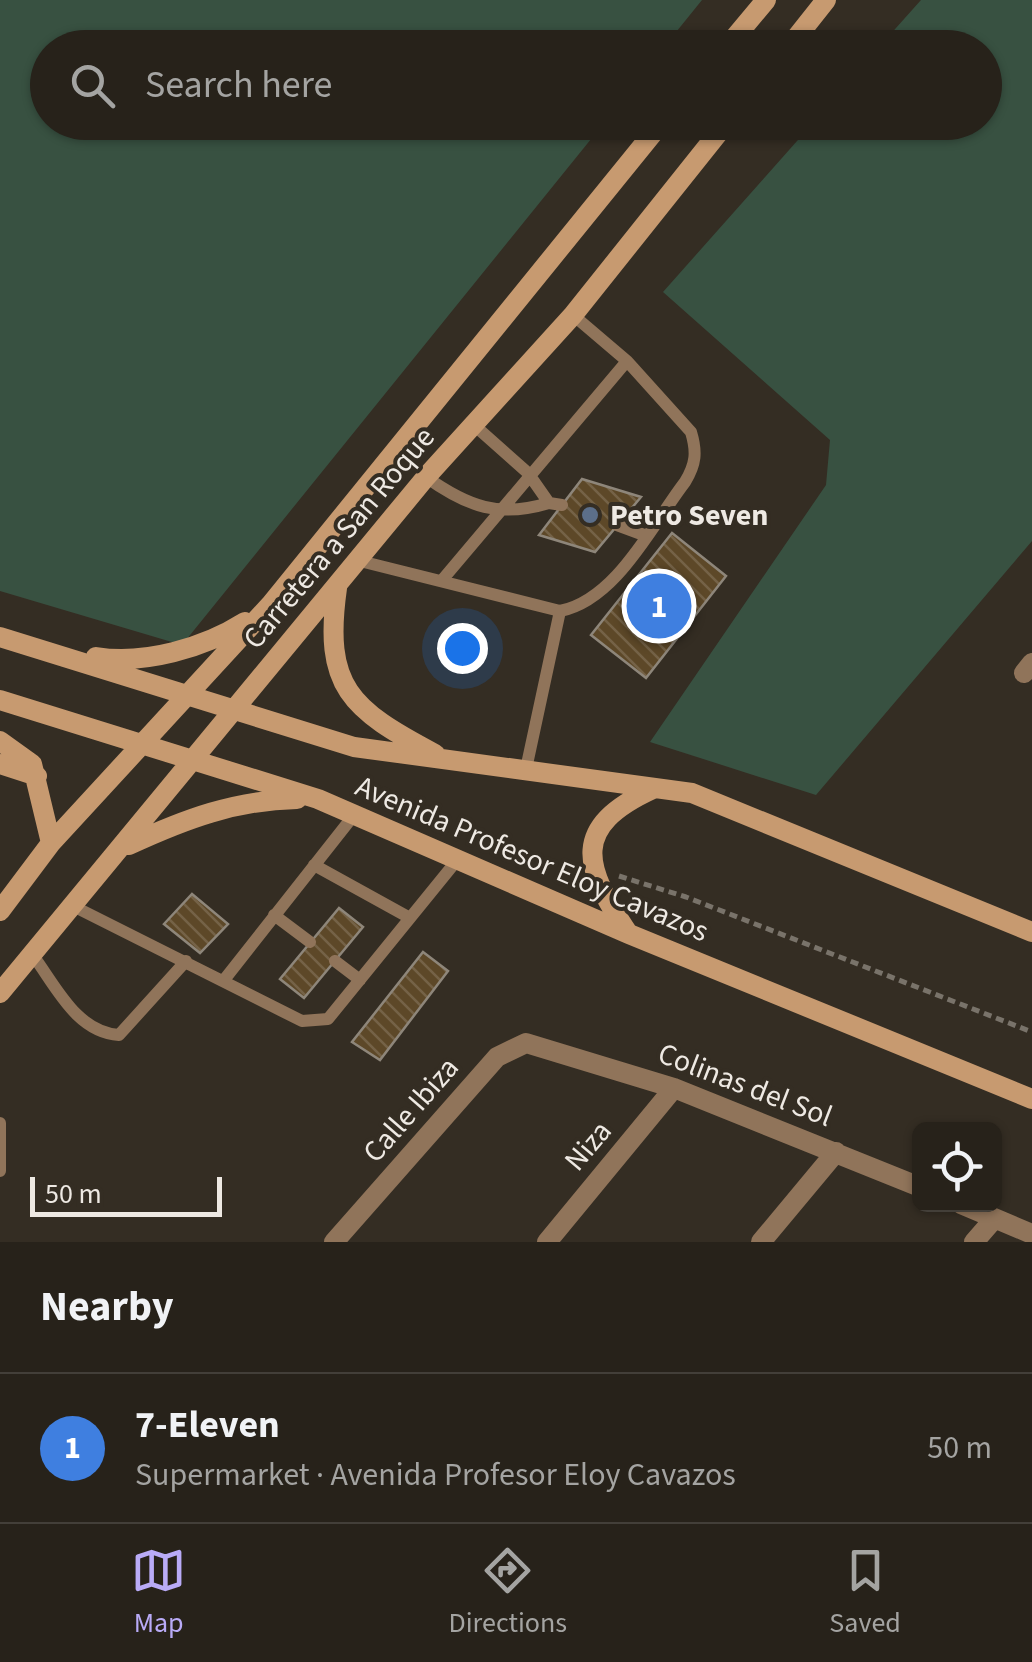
<!DOCTYPE html>
<html lang="en">
<head>
<meta charset="utf-8">
<style>
  :root { --surface:#27221a; --page:#332f27; --text:#f1f3f6; --muted:#a4a4a2; --line:#433f39; --accent:#b9abf7 }
  body { margin:0; font-family:"Source Sans 3",sans-serif; background:var(--page); color:var(--text) }
  .controls { position:absolute; right:30px; bottom:30px; display:grid; overflow:hidden; border-radius:15px; box-shadow:0 2px 8px #0004 }
  .controls button { width:90px; height:90px; display:grid; place-items:center; padding:0; border:0; border-bottom:2px solid var(--line); background:var(--surface); color:var(--text); font:50px sans-serif }
  .scale { position:absolute; left:30px; bottom:25px; width:192px; box-sizing:border-box; padding-left:10px; border:5px solid #eee9e3; border-top:0; font-size:28px; line-height:35px; white-space:nowrap; color:#eee9e3; -webkit-text-stroke:8px #342d23; paint-order:stroke }
  .you { position:absolute; left:462px; top:648px; width:35px; height:35px; margin:-25px; border:8px solid #fff; border-radius:50%; background:#1a73e8; box-shadow:0 0 0 15px #1a73e833 }
  .badge { display:grid; place-items:center; width:65px; height:65px; border-radius:50%; background:var(--accent); color:#fff; font-size:32px; font-weight:700 }
  .pin { position:absolute; translate:-50% -50%; border:5px solid #fff; box-shadow:0 2px 10px #0006 }
  .list { margin:0; padding:0; list-style:none }
  h2 { display:flex; justify-content:space-between; align-items:center; height:130px; margin:0; padding:0 40px; font-size:42px }
  h2 small { font-size:32px; font-weight:400; color:var(--muted) }
  .list li { display:grid; grid-template-columns:65px 1fr auto; gap:30px; align-items:center; box-sizing:border-box; height:150px; padding:0 40px; border-top:2px solid var(--line) }
  .list b { display:block; font-size:38px; white-space:nowrap }
  .list p { margin:0; font-size:32px; white-space:nowrap; color:var(--muted) }
  .list em { font-size:32px; font-style:normal; color:var(--muted) }
  .icon { flex:none; width:55px; height:55px; fill:none; stroke:currentColor; stroke-width:2; stroke-linecap:round; stroke-linejoin:round }
  .map { position:relative; flex:none; width:1032px; height:1242px; overflow:hidden }
  .search { position:absolute; background:var(--surface); box-shadow:0 2px 8px #0004; left:30px; right:30px; top:30px; height:110px; display:flex; align-items:center; gap:25px; box-sizing:border-box; padding:0 35px; border-radius:55px; color:var(--muted); font-size:38px }
  .sheet { height:280px; background:var(--surface) }
  nav { display:flex; justify-content:space-around; align-items:center; box-sizing:border-box; height:140px; border-top:2px solid var(--line); background:var(--surface); font-size:28px; color:var(--muted) }
  nav a { display:grid; justify-items:center; gap:5px }
  nav .on { color:var(--accent) }
  .map>svg:first-child { display:block }
</style>
</head>
<body>
<div class="map">
<svg width="1032" height="1242" viewBox="0 0 1032 1242">
  <defs>
    <pattern id="building-back-hatch" width="6" height="6" patternUnits="userSpaceOnUse" patternTransform="scale(2.5)"><rect width="6" height="6" fill="#5d4828"/><path d="M-1 5l2 2M0 0l6 6M5-1l2 2" fill="none" stroke="#756247"/></pattern>
  </defs>
  <rect width="100%" height="100%" fill="#342d23"/>
  <path fill="#385141" d="M0,0H702L664,47L48,48V122L604,123L182,645L0,591Z
    M921,0H1032V541L816,795L650,742L826,485L830,440L663,292L813,123L984,122V48L879,47Z"/>
  <path fill="url(#building-back-hatch)" stroke="#8e867a" stroke-width="2.5" d="M582,479L641,497L595,552L539,535Z
    M672,533L726,576L646,678L591,635Z
    M192,894L228,924L200,953L164,924Z
    M339,908L363,927L304,998L280,979Z
    M423,952L448,971L380,1060L352,1042Z"/>
  <g fill="none" stroke-linecap="round" stroke-linejoin="round">
    <path stroke="#79736a" stroke-width="5" stroke-dasharray="8 5" stroke-linecap="butt" d="M619,876L686,897L1032,1032"/>
    <path stroke="#90745a" stroke-width="12" d="M474,425L528,473L549,503L562,505
      M426,477C468,507 499,518 549,503
      M617,525L644,535
      M360,561L560,611C616,600 652,525 685,482C696,464 697,452 691,432L627,361L573,315
      M443,579L627,361
      M526,769L560,611
      M314,865L410,918
      M73,906L302,1021L328,1019L458,859
      M274,915L310,942
      M32,954C56,986 76,1032 119,1035L186,961
      M335,961L360,980
      M224,980L354,815
      M0,1123V1171"/>
    <path stroke="#90745a" stroke-width="20" d="M1024,673L1032,663
      M961,1204L1032,1234
      M334,1242L497,1057L526,1043L674,1088L920,1187
      M547,1242L674,1088
      M761,1242L836,1152
      M974,1242L994,1219"/>
    <path stroke="#c79a70" stroke-width="20" d="M726,48L766,0
      M788,48L826,0
      M337,588C323,687 350,709 435,754
      M0,637L354,747L692,793L1032,932
      M96,657C144,665 204,648 245,622
      M0,700L318,799L629,934L1032,1099
      M0,741L32,764L51,843
      M0,764L37,776
      M129,845C185,819 236,800 297,799
      M0,911L51,843L271,604L662,122
      M628,933C583,866 570,827 653,789
      M0,993L426,477L573,315L727,122"/>
  </g>
  <circle fill="#5c6f8a" stroke="#342d23" stroke-width="4" cx="590" cy="515" r="10"/>
  <g text-anchor="middle" dominant-baseline="central" stroke-width="8" stroke-linejoin="round" paint-order="stroke">
    <g font-size="30" font-weight="bold" fill="#eee9e3" stroke="#342d23" text-anchor="start">
      <text x="610" y="515">Petro Seven</text>
    </g>
    <g font-size="30" fill="#eee9e3" stroke="#342d23">
      <text transform="translate(339 538) rotate(-50)">Carretera a San Roque</text>
      <text transform="translate(532 859) rotate(23)">Avenida Profesor Eloy Cavazos</text>
      <text transform="translate(745 1085) rotate(21)">Colinas del Sol</text>
      <text transform="translate(411 1110) rotate(-49)">Calle Ibiza</text>
      <text transform="translate(588 1146) rotate(-50)">Niza</text>
    </g>
  </g>
</svg>
<div class="controls">
<button><svg class="icon" aria-label="locate" viewBox="0 0 24 24"><circle cx="12" cy="12" r="6"/><path d="M12 2v4M12 18v4M2 12h4M18 12h4"/></svg></button>
</div>
<div class="scale">50 m</div>
<div class="you"></div>
<div class="pin badge" style="left:659px;top:606px;background:#3f7fe0">1</div>
<div class="search"><svg class="icon" aria-label="search" viewBox="0 0 24 24"><circle cx="10" cy="10" r="6"/><path d="M15 15l6 6"/></svg>Search here</div>
</div>
<section class="sheet">
<h2>Nearby<small></small></h2>
<ul class="list">
<li><span class="badge" style="background:#3f7fe0">1</span><div><b>7-Eleven</b><p>Supermarket · Avenida Profesor Eloy Cavazos</p></div><em>50 m</em></li>
</ul>
</section>
<nav>
<a class="on"><svg class="icon" aria-label="map" viewBox="0 0 24 24"><path d="M3 6l6-2 6 2 6-2v14l-6 2-6-2-6 2zM9 4v14M15 6v14"/></svg>Map</a>
<a><svg class="icon" aria-label="directions" viewBox="0 0 24 24"><path d="M12 3l9 9-9 9-9-9zM9 14v-3h6M13 9l2 2-2 2"/></svg>Directions</a>
<a><svg class="icon" aria-label="saved" viewBox="0 0 24 24"><path d="M7 4h10v16l-5-4-5 4z"/></svg>Saved</a>
</nav>
</body>
</html>
